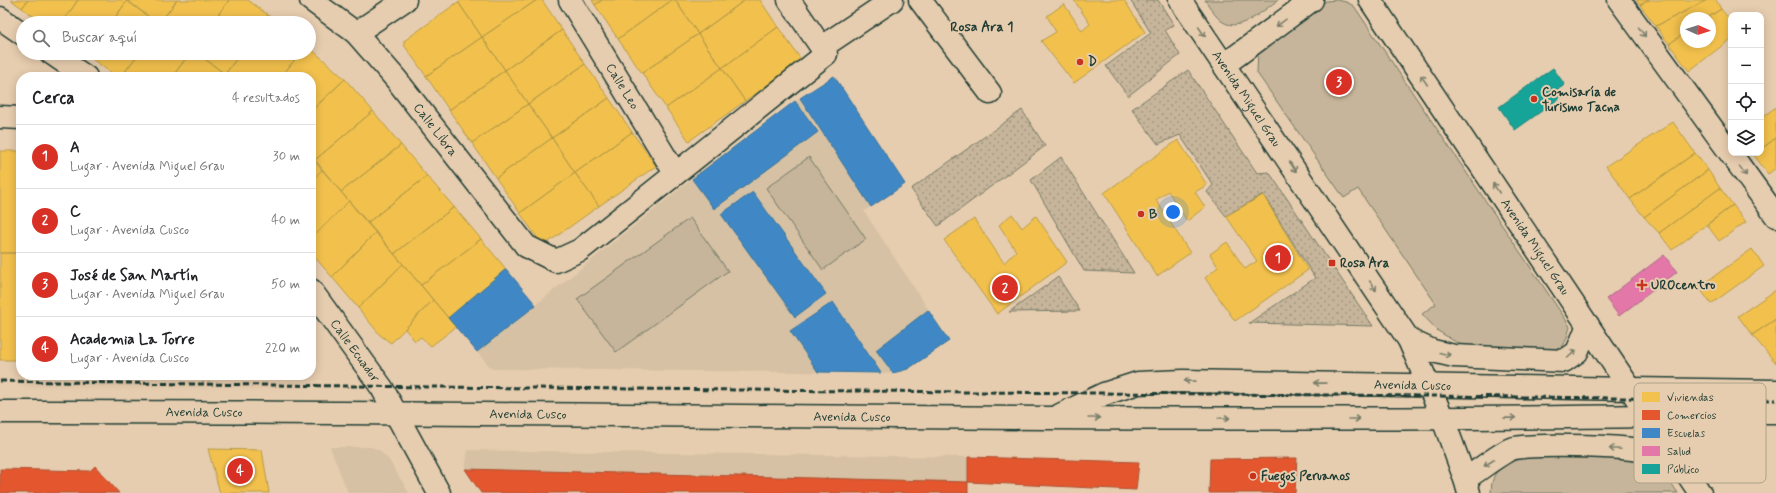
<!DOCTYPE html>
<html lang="es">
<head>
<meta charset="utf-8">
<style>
  :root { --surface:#fff; --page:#f6f6f6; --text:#202124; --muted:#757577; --line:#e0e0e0; --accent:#d93025 }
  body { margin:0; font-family:Mynerve,sans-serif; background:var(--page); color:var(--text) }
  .controls { position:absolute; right:12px; top:12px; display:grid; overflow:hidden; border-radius:8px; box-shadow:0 2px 10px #0003 }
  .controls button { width:36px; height:36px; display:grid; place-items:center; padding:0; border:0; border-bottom:1px solid var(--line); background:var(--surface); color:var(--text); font:20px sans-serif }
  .compass { position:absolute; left:1680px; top:12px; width:36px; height:36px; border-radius:50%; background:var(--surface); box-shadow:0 2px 10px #0003; rotate:93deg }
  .you { position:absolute; left:1173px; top:212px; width:14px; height:14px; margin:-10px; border:3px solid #fff; border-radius:50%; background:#1a73e8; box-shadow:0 0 0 6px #1a73e833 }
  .badge { display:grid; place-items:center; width:26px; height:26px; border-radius:50%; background:var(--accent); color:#fff; font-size:13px; font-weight:700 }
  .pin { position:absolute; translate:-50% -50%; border:2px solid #fff; box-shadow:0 1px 4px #0006 }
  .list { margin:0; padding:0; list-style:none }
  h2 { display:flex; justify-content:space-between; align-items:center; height:52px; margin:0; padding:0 16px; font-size:17px }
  h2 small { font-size:13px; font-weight:400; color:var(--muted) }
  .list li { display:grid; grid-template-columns:26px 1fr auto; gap:12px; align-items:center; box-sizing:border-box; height:64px; padding:0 16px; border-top:1px solid var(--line) }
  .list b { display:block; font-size:15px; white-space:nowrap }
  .list p { margin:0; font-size:13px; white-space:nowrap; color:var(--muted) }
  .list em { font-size:13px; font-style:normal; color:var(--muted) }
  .icon { flex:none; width:22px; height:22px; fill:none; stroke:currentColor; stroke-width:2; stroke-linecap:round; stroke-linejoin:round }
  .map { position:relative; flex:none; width:1776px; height:493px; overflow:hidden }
  .search { position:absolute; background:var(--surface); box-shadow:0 2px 10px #0003; left:16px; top:16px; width:300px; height:44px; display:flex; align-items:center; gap:10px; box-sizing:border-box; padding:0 14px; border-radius:22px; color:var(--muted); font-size:15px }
  .panel { position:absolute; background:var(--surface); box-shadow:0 2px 10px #0003; left:16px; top:72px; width:300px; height:308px; border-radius:16px }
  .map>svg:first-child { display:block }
</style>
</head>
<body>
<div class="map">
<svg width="1776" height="493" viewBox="0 0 1776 493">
  <defs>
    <pattern id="grass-dots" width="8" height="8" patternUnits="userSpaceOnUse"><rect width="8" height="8" fill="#c6b59a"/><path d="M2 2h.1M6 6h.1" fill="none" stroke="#a0947e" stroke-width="1.8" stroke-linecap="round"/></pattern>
  </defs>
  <rect width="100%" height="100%" fill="#e7cdaf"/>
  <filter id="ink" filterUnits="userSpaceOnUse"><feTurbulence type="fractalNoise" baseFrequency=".025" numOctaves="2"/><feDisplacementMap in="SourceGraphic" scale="8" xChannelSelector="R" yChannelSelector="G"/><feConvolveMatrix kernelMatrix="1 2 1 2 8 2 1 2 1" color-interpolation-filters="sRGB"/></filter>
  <g filter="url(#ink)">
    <path fill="#d6c1a4" d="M834,76L905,184L864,211L949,341L908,369L893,373L492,369L477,352L692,179L795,101Z
      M330,447H371L379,450L389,460L409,493H348Z
      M468,450L968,457V493H481L465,469Z"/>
    <path fill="url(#grass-dots)" stroke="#727967" d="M1130,0H1158L1174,25L1165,30L1180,55L1128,96L1106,66L1151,33Z
      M1188,70L1257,173L1269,172L1373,326L1249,323L1315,278L1263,194L1226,216L1207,192L1213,185L1180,135L1158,144L1132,109Z
      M1022,110L1045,146L938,226L911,189Z
      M1061,157L1134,273L1084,271L1031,180Z
      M1058,277L1080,311L1009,312Z"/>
    <path fill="#c6b59a" stroke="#727967" d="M1205,0H1278C1265,9 1240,33 1223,22C1215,17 1210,7 1205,0Z
      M1337,0L1346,2L1354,6L1566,320L1570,327C1567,338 1565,347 1555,353L1467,349L1438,331L1422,314L1436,304L1358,189L1344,198L1257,73L1258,50L1326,1Z
      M809,157L866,239L823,270L766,188Z
      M690,218L728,271L616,352L577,299Z
      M1519,457L1632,458C1659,463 1663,471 1678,493H1491C1492,469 1500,468 1519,457Z"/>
    <path fill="#f2c14e" stroke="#b39946" d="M11,0H28L22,8Z
      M28,0H78L62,23H42L22,8Z
      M78,0H126L127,1L111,23H62Z
      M127,0H177L160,23H157Z
      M177,0H229L212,23H160Z
      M229,0H248L268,15L262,23H212Z
      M461,0H537L482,37L458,2Z
      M537,0H542L562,30L505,70L482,37Z
      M592,0H602L595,5Z
      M602,0H672L618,39L595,5Z
      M672,0H675L698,34L642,73L618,39Z
      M675,0H745L698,34Z
      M745,0H760L778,27L722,68L698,34Z
      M1074,0H1124L1145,32L1074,83L1041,41L1056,32L1047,16L1064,4L1082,31L1090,24Z
      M1636,0H1649L1640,5Z
      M1649,0H1707L1656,26L1640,5Z
      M1707,0H1716L1721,9L1707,18H1686V32L1669,44L1656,26Z
      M127,1L157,23H111Z
      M458,2L482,37L426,76L404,45V41Z
      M1721,9L1731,21V39L1689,71L1669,44L1686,32V42H1710V18H1707Z
      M268,15L279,23H262Z
      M778,27L802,61L745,101L722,68Z
      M562,30L585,64L528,104L505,70Z
      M698,34L722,68L666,108L642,73Z
      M482,37L505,70L449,110L426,76Z
      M309,47L345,79L311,111V77H281L300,53H309Z
      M90,53H139L121,77H117L88,56Z
      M139,53H190L172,77H121Z
      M190,53H197L225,74L223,77H172Z
      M197,53H241L225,74Z
      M241,53H300L281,77H229L225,74Z
      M585,64L609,98L552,138L528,104Z
      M722,68L745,101L689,141L666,108Z
      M505,70L528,104L472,143L449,110Z
      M345,79L373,111L315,160L311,156V111Z
      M609,98L632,132L575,173L552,138Z
      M528,104L552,138L496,178L472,143Z
      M1776,107V138L1761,149V118Z
      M373,111L401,145L341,192L315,160Z
      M1673,122L1695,153L1630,199L1606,166Z
      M632,132L656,166L599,206L575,173Z
      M552,138L575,173L520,213L496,178Z
      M1776,138V168L1768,174L1754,155L1761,153V149Z
      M1178,140L1207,185L1195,192L1205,207L1187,221L1168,191L1156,200L1190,253L1157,276L1104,193Z
      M401,145L427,176L367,223L341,192Z
      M0,151H21V253H0Z
      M1695,153L1708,170L1644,217L1630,199Z
      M311,156L322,170L311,181Z
      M322,170L349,201L311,239V181Z
      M1708,170L1720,188L1659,233L1644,217Z
      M575,173L599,206L543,246L520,213Z
      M427,176L454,207L394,254L367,223Z
      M1720,188L1733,205L1672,250L1659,233Z
      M1263,195L1308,270L1235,321L1205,278L1218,267L1210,254L1227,242L1245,269L1257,261L1226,216Z
      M349,201L376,232L332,277L311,253V239Z
      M1733,205L1746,222L1719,241L1707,225Z
      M454,207L481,239L421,285L394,254Z
      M1012,214L1022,228L1036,216L1067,262L997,314L944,240L974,219L1004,263L1016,251L999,225Z
      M376,232L403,264L358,308L332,277Z
      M481,239L506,269L448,318L421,285Z
      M1752,249L1764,266L1711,304L1699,287Z
      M0,253H21V360H0Z
      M403,264L433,300L391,343L380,335L358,308Z
      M1776,290V319L1752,335L1738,316Z
      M433,300L456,327L431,346L421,337L415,341L405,329Z
      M1776,319V363L1752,335Z
      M208,449L262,450L269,493H220Z"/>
    <path fill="#e4572e" stroke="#a94f30" d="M968,457L1139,462L1136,490L968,482Z
      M1297,458L1295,493H1209L1210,459Z
      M95,466L119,493H0V469L90,471Z
      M465,469L968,482V493H481Z"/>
    <path fill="#3f88c5" stroke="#35729a" d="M834,76L905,184L871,207L800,98Z
      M795,101L818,132L714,209L692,179Z
      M753,192L826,294L795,317L721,214Z
      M506,269L536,305L477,352L448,318Z
      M833,302L881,373L818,372L790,331Z
      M928,310L949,341L908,369L893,373L876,350Z"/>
    <path fill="#e377a8" stroke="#a86685" d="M1664,255L1677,272L1619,316L1606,299Z"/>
    <path fill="#17a398" stroke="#19847a" d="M1553,68L1565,85L1555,91L1560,98L1515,130L1499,107Z"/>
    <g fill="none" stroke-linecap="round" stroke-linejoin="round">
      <defs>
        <g id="minor">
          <path id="s1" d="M311,0L356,33L396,79L526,246L556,261L580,250L826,54L789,0"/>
          <path id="s2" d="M570,0L675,173"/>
          <path d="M920,0L990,93"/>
          <path d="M1619,0L1776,216"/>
          <path d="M0,18L23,34"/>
          <path d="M356,33L405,0"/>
          <path d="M822,47L892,0"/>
          <path d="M51,53L86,77"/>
          <path d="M0,117L21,118"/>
          <path id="s3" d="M311,290L382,388L439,493"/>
          <path d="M1630,389L1776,391"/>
          <path d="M1649,416L1683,412H1776"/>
        </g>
        <g id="major">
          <path id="s4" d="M1180,0L1409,340L1443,419L1465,479L1469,493"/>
          <path id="s5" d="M1370,0L1700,493"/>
          <path d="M1224,65L1312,0"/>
          <path d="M1409,340L1433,351L1454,356L1564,361L1577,352L1588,325"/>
          <path id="s6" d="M0,412C550,411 1100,424 1649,416"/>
          <path id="s7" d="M1060,415L1104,394L1138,383L1183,381L1630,389"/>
          <path d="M1465,479C1478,471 1499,454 1511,449C1530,443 1643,446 1660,454C1666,458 1673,464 1679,469"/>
        </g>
      </defs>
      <use href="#minor" stroke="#1f3d34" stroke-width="25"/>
      <use href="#major" stroke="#1f3d34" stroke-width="25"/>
      <use href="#minor" stroke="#e7cdaf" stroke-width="22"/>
      <use href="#major" stroke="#e7cdaf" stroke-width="22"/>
      <path stroke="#1f3d34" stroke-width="3" stroke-dasharray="6 3" stroke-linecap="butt" d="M0,381C592,391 1184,392 1776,400"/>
    </g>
    <defs><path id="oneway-shaft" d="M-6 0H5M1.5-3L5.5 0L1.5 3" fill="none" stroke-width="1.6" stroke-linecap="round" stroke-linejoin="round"/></defs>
    <g stroke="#797e6b">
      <use href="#oneway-shaft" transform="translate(1281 23) rotate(144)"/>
      <use href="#oneway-shaft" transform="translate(1202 32) rotate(56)"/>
      <use href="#oneway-shaft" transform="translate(1642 32) rotate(54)"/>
      <use href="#oneway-shaft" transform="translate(1424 80) rotate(-124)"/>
      <use href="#oneway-shaft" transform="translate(1293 167) rotate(56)"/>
      <use href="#oneway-shaft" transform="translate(1743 171) rotate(54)"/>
      <use href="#oneway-shaft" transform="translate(1496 188) rotate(-124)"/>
      <use href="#oneway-shaft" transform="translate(1373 286) rotate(56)"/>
      <use href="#oneway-shaft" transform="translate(1445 354) rotate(14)"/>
      <use href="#oneway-shaft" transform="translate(1572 354) rotate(-42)"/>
      <use href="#oneway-shaft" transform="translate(1190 381) rotate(-179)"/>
      <use href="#oneway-shaft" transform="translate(1320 383) rotate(-179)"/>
      <use href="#oneway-shaft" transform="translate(1094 418)"/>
      <use href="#oneway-shaft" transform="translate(1224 418)"/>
      <use href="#oneway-shaft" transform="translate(1510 418) rotate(-1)"/>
      <use href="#oneway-shaft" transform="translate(1354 419)"/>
      <use href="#oneway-shaft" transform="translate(1615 449) rotate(-177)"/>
      <use href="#oneway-shaft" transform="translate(1489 463) rotate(147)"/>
    </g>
  </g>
  <g fill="#c8321e" stroke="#e7cdaf" stroke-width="1.5">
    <circle cx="1080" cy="62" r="4"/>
    <circle cx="1534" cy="99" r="4"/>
    <circle cx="1141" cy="214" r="4"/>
    <rect x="1328" y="259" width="8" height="8" rx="2"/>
    <path d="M1640 279h4v4h4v4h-4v4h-4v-4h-4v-4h4z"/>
    <circle cx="1253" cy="476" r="4"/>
  </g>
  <g text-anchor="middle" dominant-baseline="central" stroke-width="4" stroke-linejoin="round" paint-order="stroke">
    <g font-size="13" font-weight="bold" fill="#1f3d34" stroke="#e7cdaf" text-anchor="start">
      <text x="1088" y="62">D</text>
      <text x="1542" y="92">Comisaría de<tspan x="1542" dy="15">Turismo Tacna</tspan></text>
      <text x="1149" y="214">B</text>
      <text x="1340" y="263">Rosa Ara</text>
      <text x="1651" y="285">UROcentro</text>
      <text x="1261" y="476">Fuegos Peruanos</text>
    </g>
    <g font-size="13" fill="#1f3d34" stroke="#e7cdaf">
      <text stroke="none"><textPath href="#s2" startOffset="101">Calle Leo</textPath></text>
      <text stroke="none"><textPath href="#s4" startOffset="119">Avenida Miguel Grau</textPath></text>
      <text stroke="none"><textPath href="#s1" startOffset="181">Calle Libra</textPath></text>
      <text stroke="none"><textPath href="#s5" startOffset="297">Avenida Miguel Grau</textPath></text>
      <text stroke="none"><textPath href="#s3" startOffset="75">Calle Ecuador</textPath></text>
      <text stroke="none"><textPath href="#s7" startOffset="359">Avenida Cusco</textPath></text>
      <text stroke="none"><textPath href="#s6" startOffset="204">Avenida Cusco</textPath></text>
      <text stroke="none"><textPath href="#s6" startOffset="528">Avenida Cusco</textPath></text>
      <text stroke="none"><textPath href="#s6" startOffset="852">Avenida Cusco</textPath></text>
    </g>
    <g font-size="14" font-weight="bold" fill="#1f3d34" stroke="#e7cdaf">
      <text x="982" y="27">Rosa Ara 1</text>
    </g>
  </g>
  <rect x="1634" y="383" width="132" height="100" rx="6" fill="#e7cdaf" stroke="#aba28a" stroke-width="1"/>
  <rect x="1642" y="392" width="18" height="10" fill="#f2c14e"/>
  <rect x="1642" y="410" width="18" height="10" fill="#e4572e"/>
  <rect x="1642" y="428" width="18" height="10" fill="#3f88c5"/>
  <rect x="1642" y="446" width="18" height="10" fill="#e377a8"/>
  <rect x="1642" y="464" width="18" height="10" fill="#17a398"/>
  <g font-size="11" fill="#1f3d34">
    <text x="1667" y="401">Viviendas</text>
    <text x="1667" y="419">Comercios</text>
    <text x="1667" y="437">Escuelas</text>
    <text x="1667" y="455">Salud</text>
    <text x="1667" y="473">Público</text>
  </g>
</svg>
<div class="controls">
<button>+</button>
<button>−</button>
<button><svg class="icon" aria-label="locate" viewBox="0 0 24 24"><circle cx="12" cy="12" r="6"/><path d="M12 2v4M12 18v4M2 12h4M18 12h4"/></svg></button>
<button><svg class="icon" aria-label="layers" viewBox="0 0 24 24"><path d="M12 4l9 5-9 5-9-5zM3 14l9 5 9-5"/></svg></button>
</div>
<svg class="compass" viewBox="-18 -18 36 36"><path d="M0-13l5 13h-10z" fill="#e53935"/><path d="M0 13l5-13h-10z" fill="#757577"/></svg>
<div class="you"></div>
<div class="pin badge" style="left:1278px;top:258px">1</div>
<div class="pin badge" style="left:1005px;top:288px">2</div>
<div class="pin badge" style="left:1339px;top:82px">3</div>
<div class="pin badge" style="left:240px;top:471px">4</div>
<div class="search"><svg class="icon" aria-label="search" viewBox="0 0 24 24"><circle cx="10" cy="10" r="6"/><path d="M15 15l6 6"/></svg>Buscar aquí</div>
<section class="panel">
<h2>Cerca<small>4 resultados</small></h2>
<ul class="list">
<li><span class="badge">1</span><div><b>A</b><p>Lugar · Avenida Miguel Grau</p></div><em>30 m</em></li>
<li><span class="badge">2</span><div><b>C</b><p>Lugar · Avenida Cusco</p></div><em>40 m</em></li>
<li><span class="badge">3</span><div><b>José de San Martín</b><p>Lugar · Avenida Miguel Grau</p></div><em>50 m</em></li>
<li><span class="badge">4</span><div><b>Academia La Torre</b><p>Lugar · Avenida Cusco</p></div><em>220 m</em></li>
</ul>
</section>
</div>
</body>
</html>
